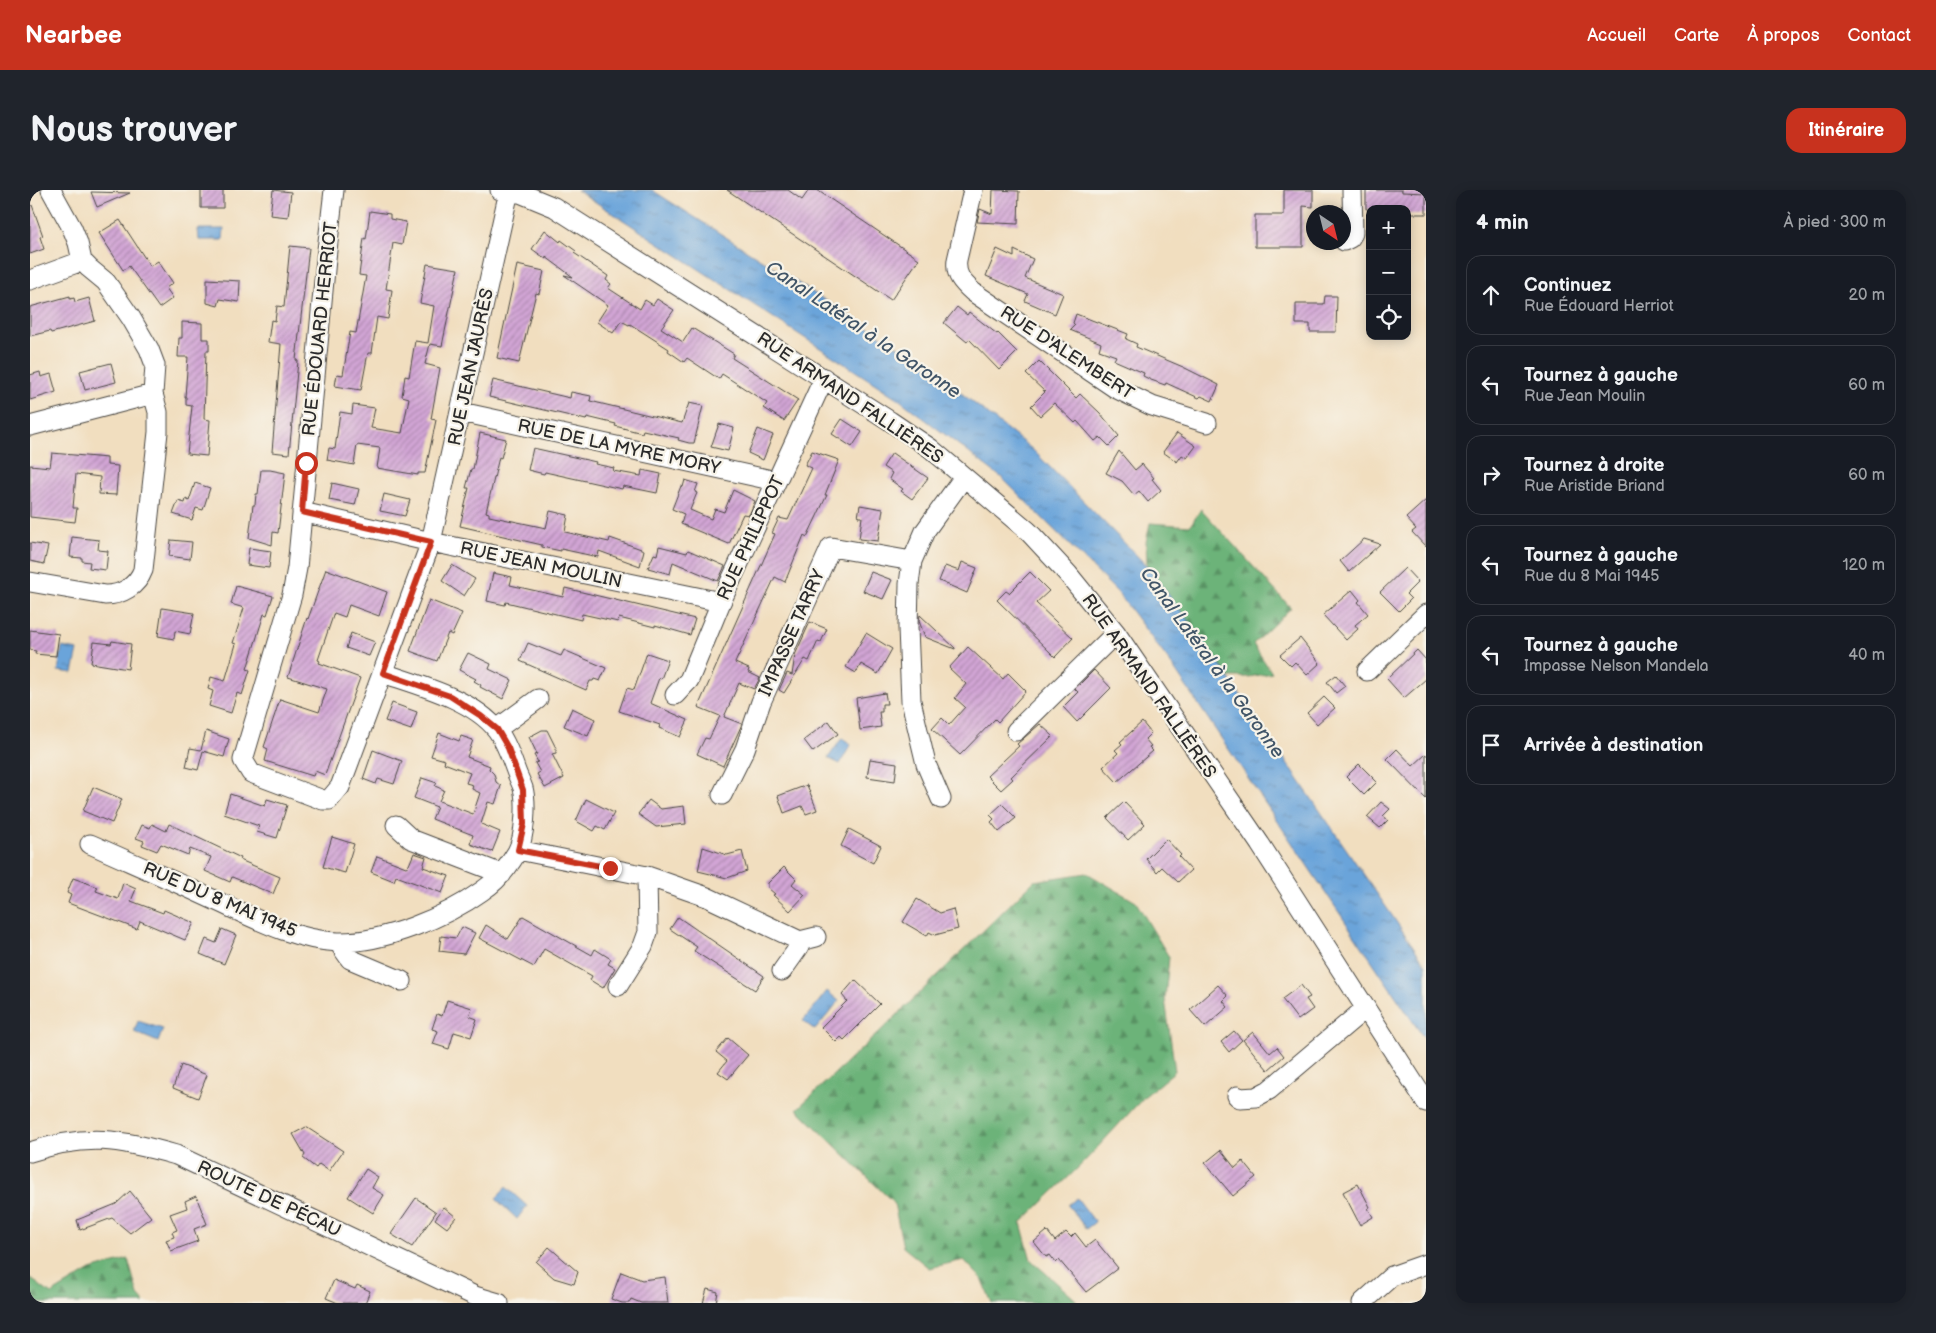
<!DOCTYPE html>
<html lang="fr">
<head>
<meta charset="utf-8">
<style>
  :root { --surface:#171b24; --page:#20242c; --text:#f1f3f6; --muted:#9ea1a6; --line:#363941; --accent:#c8321e }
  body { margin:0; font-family:"Balsamiq Sans",sans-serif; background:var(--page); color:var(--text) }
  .controls { position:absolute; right:15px; top:15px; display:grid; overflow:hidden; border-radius:10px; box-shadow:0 2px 12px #0003 }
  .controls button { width:45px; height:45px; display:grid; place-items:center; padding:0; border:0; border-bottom:1px solid var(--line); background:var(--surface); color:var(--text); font:25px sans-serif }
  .compass { position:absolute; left:1276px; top:15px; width:45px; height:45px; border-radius:50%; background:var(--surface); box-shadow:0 2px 12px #0003; rotate:145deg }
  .stop { position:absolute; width:15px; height:15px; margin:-11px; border:4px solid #c8321e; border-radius:50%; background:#fff }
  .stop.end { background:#c8321e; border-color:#fff; box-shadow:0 1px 5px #0008 }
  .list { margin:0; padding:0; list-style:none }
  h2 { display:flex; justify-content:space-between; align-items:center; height:65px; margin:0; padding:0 20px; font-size:21px }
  h2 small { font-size:16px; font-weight:400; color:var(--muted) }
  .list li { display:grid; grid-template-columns:32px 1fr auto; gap:15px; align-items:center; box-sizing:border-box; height:80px; margin:0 10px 10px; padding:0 10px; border:1px solid var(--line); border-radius:15px }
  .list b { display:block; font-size:19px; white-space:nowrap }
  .list p { margin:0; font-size:16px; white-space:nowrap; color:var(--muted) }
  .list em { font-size:16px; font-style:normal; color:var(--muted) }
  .icon { flex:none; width:28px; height:28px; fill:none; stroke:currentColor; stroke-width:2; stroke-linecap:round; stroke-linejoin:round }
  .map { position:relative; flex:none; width:1396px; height:1113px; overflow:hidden; border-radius:15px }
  header { display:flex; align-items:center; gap:30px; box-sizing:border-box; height:70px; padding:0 25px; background:var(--accent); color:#fff }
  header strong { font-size:24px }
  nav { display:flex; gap:28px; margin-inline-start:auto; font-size:18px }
  .intro { display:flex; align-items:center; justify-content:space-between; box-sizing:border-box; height:120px; padding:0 30px }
  h1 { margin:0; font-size:35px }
  .button { padding:12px 22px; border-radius:15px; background:var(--accent); color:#fff; font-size:18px; font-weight:700 }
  main { display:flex; gap:30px; padding:0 30px }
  aside { flex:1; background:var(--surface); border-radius:15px; box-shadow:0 2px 12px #0003 }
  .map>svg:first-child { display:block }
</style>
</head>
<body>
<header>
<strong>Nearbee</strong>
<nav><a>Accueil</a><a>Carte</a><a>À propos</a><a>Contact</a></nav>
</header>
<div class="intro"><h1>Nous trouver</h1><a class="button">Itinéraire</a></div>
<main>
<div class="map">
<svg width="1396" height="1113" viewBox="0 0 1396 1113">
  <defs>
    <pattern id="forest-firs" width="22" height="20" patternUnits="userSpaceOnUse" patternTransform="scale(1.25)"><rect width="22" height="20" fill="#6cb379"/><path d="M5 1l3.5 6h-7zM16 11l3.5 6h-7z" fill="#599263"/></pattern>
    <pattern id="water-ripples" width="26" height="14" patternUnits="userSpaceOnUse" patternTransform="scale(1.25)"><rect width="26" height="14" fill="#6ba4da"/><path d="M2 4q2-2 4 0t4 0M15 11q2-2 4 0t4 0" fill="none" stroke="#5886b1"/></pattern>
    <pattern id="building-hatch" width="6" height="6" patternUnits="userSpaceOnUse" patternTransform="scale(1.25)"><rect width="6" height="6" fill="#d2a5d5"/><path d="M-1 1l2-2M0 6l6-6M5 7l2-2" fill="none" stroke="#ab87ad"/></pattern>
  </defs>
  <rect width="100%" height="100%" fill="#f7f3e8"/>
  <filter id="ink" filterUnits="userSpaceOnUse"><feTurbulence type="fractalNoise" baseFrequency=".02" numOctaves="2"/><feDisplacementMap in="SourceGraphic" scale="10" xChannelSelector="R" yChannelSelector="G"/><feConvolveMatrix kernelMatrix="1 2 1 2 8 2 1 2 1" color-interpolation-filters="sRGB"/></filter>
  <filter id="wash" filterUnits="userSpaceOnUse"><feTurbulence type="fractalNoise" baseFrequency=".0096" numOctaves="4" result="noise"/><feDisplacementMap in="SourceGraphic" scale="20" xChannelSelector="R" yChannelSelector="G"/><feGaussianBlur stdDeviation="1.12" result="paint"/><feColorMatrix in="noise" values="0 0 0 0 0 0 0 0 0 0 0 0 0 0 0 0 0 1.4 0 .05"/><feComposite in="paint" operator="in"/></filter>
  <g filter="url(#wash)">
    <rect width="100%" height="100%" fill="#f1debf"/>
    <path fill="url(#forest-firs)" stroke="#4c6f52" d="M1171,319L1261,418L1223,454L1242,483L1218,487H1199L1172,449L1117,376L1116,352L1120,333L1160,336Z
      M1057,683L1106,712L1139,767L1135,809L1145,881L1115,906L1053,973L991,1033L1001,1070L1046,1110L1047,1113H962L952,1089L934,1070L899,1078L873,1057L864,1013L767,919L862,830L1004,691Z
      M98,1069L108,1105L115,1113H0V1088L21,1104L61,1080Z"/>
    <path fill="url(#water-ripples)" stroke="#4b6882" d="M547,0H622L892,172L1003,260L1117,376L1172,449L1396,775V851L1139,471L1088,403L972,288L867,208Z
      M168,39H194L193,50H169Z
      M32,457L48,460L43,483L28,481Z
      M812,548L821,554L810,574L798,568Z
      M797,801L809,811L785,840L773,831Z
      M108,831L133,839L128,852L104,842Z
      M476,997L497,1016L487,1029L466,1009Z
      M1047,1008L1065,1032L1056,1039L1038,1015Z"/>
    <g id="blocks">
      <path fill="url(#building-hatch)" d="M171,0H193V18H171Z
        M243,0L261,2L258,27L240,25Z
        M697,0H758L772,10L779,0H787L889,69L861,110Z
        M963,0L989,1L988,34L947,32L950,19L962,24Z
        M1254,0H1283V17L1273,16V57H1225V25H1254Z
        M1336,0H1372V2L1396,3V24H1377V19H1336Z
        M61,2L100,3L67,17Z
        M0,15H2L13,46L10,47L14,59L0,64Z
        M340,21L360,24V29L376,32L372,55L363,53L356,99L362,100L358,129L347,127L342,163H338L331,200L305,196L307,184L313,185L320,142L326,143L336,86L329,85L334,48L336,49Z
        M90,30L120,76L128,71L143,93L136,98L143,108L129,118L99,76L93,80L69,43Z
        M515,40L530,52L531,50L546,61L544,63L578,86L576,90L581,94L578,98L610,119L615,110L623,115L627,109L644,120L631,138L653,152L662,138L704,164L702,168L768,210L754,231L734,218L737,213L692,184L689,189L657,168L654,172L638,161L639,159L600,134L599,135L591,131L583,143L567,132L578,115L534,85L543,87L516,67V69L502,59Z
        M260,56L279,58L266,170L268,171L259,264L242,262L251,154L238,152L241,130L245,131L247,116L254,117Z
        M967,59L984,67V60L1003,69L995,88L1033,104L1025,124L995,111L998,104L956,86Z
        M397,74L428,79L412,156L400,154L395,174L410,178L401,229L406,230L395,283H388V285L347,278L350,258L327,255L324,275L297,270L299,258L305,259L310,222L322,224L323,215L345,218L341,238L372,243L379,208L372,206L375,186L379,187L385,151L398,153L404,116L390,113Z
        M487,75L514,81L509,104L506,103L489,173L467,168Z
        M177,89L210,91L209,112L190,109L188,116L177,113Z
        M40,106V109L44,108L45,112L59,108L65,131L21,143L20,141L0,146V117Z
        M1295,106H1307L1306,142H1280V134H1266V114H1294Z
        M927,117L937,125L939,122L967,144L968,143L987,162L969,180L939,149L937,152L914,133Z
        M1046,124L1098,144L1096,149L1107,154L1106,157L1153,177L1189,195L1182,211L1171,206L1169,208L1136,193L1135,195L1121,190L1113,186L1114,183L1084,170L1086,166L1069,160L1071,153L1040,140L1045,135L1043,133Z
        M152,132L172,133V149H179V161H176L174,229L180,230L177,266L157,264L162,216L156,215V207H155L158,167H148L149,148H152Z
        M1009,171L1046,208L1050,204L1070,223L1089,246L1079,256L1070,247L1065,251L1047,231L1045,233L1024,213L1010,226L1001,216L1015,202L996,184Z
        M81,173L86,192L55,200L50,181Z
        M10,182L11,187L21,184L26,202L0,210V185Z
        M463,190L540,208L541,202L561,206L560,211L652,233L659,213L673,216L664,253H659L648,250L649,248L613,240L612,243L585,236L586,234L557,227L556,230L536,225L459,207Z
        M812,229L832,242L822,257L802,244Z
        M689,234L704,238L698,261L681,257Z
        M728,239L743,245L733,270L718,263Z
        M450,243L476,249L471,268L469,267L456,322L459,323V326L516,338L520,321L538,325L535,342L579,352L580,348L614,360L610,376L569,361L568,367L531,359V361L512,357V355L430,336L439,298H436L441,279H443Z
        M1147,243L1166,256L1157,268L1152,265L1147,272L1133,262Z
        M503,258L566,272L565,274L584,278L583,281L611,286L612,280L631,284L627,303L593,296L592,299L515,282L514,284L498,280Z
        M782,261L809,270L795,305H797L777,347L774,345L755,392L745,387L705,473L719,479L718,482L730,488L724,499L709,493L694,527L712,534L693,576L667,564L675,548L679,549L690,526L668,517L745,344L742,343L749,328L758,330L782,278L775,275Z
        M1089,261L1105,280L1112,274L1124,288L1122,289L1131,300L1118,312L1109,301L1104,305L1092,291L1076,283Z
        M22,263L77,268V275L88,276L86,305L69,304L70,287L46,284L43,318H47L45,332L0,327V275L20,277Z
        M862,263L898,288L882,309L871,301L873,299L859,289L862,283L853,277Z
        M231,280H240L255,283L248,343L243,342L242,355L219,348L223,315H225L226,304H228Z
        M655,290L668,294L665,302L667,303L660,320L681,329L685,319L694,322L703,300L725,311L719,325L713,324L699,354L651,334L654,324L642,319L651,296L653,297Z
        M165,293L180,298L173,320L166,318L162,330L143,324L148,311L155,313L156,309L159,311Z
        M302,293L329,299L325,315L299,310Z
        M354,304L380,310L375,326L350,321Z
        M1396,310V357L1382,342L1386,339L1376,328Z
        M830,315L853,319L848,351L829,349L832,327H828Z
        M42,347L69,350L68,360L78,361L76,380L59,378L60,372L52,371V368L40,367Z
        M1334,349L1350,354L1319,382L1310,371Z
        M141,350L162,352L160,369L139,366Z
        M0,353L18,356L14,374L0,371Z
        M629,356L657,363L658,360L695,376L688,391L643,372L640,384L618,378L624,364L627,365Z
        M219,358L241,361L239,378L217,375Z
        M932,372L947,378L937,403L909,391L915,376L929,381Z
        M422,375L445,389L434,406L412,391Z
        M1375,378L1388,392L1376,404L1381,409L1369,421L1350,402Z
        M296,379L357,402L349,426L319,415L315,427L304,423L288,470L290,471L289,473L330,488L295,585L285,581L283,586L235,571L238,559L234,557L250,509L289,522L297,499L258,487L277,428L278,429Z
        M841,382L862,390L853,409L833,401Z
        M1000,382L1019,401L1006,413L1043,448L1025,467L967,410L976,401L979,403Z
        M463,383L482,387L480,395L533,407L535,398L665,429L660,445L625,435V437L589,428L588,432L552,424L551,430L476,412L475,415L457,411Z
        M206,396L243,406L237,425L234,424L217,479L220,480L212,505L207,503L201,523L179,516L183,501L178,499L181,487L195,491L206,454L203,453L214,418L201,414Z
        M1322,400L1330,410L1328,412L1338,424L1325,435L1328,439L1316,450L1293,425Z
        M399,410L432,423L422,445L418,443L407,471L380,461Z
        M132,418L164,423L160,444L145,441L144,449L128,446Z
        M890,425L925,458V459L895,447L889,431Z
        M780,432L797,439L791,452L788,451L779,471L775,469L754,503L749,500L757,483L762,485L765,465Z
        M0,440L29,444L26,466L5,464L6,461L0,460Z
        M321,443L345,452L339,466L316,458Z
        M836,443L862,459L848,484L831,474L826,483L816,477Z
        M1270,448L1290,473L1277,485L1265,472L1261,476L1250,465Z
        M82,451L101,454L98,479L61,473L64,452L81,454Z
        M498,453L531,466L534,460L576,478L570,491L564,489L563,491H560L556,500L490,471Z
        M938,457L973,489L978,483L996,501L968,532L965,529L930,565L902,539L912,528L919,535L935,517L925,508L936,494L919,478Z
        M1387,460L1396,470V489L1374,508L1357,489Z
        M438,463L461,474L459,479L482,490L473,509L450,497L451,495L444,491L446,489L429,480Z
        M617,463L638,470L631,489L629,488L620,513L658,530L650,547L629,538L630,535L589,521L597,498L604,500Z
        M1064,480L1081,498L1047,532L1033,517L1048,502L1045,499Z
        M1306,485L1315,496L1306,503L1297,492Z
        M855,503L857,514H852V522H849L851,537L830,540L826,508Z
        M1294,507L1305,518L1287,534L1277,523Z
        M362,513L387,522L381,540L355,531Z
        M542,518L565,529L558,546L534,536Z
        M799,531L808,544L783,562L774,550Z
        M1112,532L1121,543L1115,549L1121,556L1119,557L1123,561L1087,592L1073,577L1088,563L1085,560L1092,554L1090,552Z
        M1010,534L1023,546L981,587L983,589L971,600L957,586L989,556L987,554Z
        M512,540H517L526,558V563L522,564L534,588L515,598L507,584L510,582L505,573L508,572L504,565L507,564L499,547Z
        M176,541L199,549L194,567L173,561L168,580L156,577L160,558L171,560Z
        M409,543L429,551L431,546L443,550L437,567L460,576L459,579L464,584L466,592L471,596L465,614L458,612L451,634L470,642L462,662L440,654L443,645L402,629L407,617L384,608L392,588L407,593L405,596L414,600L409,611L443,624L450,603L442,599L443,595L436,593L440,583L414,573L415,570L401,566Z
        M1367,559L1383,576L1396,564V609L1357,569Z
        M343,560L372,571L364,594L348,589L346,594L333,589Z
        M840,569L867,573L865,591L837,587Z
        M1329,574L1347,592L1334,605L1316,587Z
        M777,595L787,620L776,624L772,616L754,623L748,606Z
        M63,597L92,609L82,633L53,621Z
        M200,604L235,616L237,609L257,615L247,648L227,642L229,636L194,624Z
        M556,609L584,623L575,640L567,636L564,641L546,631Z
        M619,610L631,619L654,616L656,634L626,637L608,624Z
        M1094,612L1115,634L1098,650L1077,628Z
        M1351,612L1360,619L1353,626L1358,630L1350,638L1337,627Z
        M972,614L986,628L969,642L961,632L964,629L960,625Z
        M122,634L136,641L139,634L211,668L210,670L250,687L243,704L202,687L200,692L175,681L181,667L160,659L158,665L131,654L127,661L112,655L114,651L106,648L112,635L120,638Z
        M819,639L851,656L843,673L811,656Z
        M302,647L324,654L315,683L293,677Z
        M1136,649L1151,665L1149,667L1161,680L1148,692L1132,677L1127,682L1116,669Z
        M673,657L697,665L712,661L717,681L697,688L668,681Z
        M384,663L396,667L393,677L419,686L412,703L366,686L364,691L341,682L347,666L376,677L379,675Z
        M754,677L766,689L762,694L775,705L760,721L743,705L745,704L738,698V693Z
        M43,688L68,697L66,701L88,709L93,693L106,699L101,711L133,723L134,720L164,733L155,750L110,731L107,739L38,713L41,705L37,703Z
        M887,709L910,723L923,719L928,739L905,745L899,742L897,746L873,732Z
        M493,726L562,765L565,759L581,769L578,774L585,778L573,798L560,790L562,786L514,759L504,777L449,748L456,735L478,749Z
        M648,727L734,786L725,800L664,761L667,757L640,739Z
        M432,737L445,743L434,764L409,761L411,746L426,748Z
        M192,739L206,745L194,774L170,764L176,749L186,753Z
        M825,790L850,814L814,850L811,847L806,852L791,837L817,811L812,805Z
        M1188,795L1198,806L1193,811L1198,817L1175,837L1160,820Z
        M1271,795L1280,807L1276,809L1283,819L1268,830L1252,809Z
        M417,810L442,818L439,826L447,829L441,847L424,842L419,859L403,854L408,841L402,839L407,824L412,826Z
        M1204,841L1212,850L1199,862L1191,852Z
        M1223,842L1240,863L1247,857L1254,866L1238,880L1213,850Z
        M698,848L718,865L698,889L688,882L697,871L686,862Z
        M151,875L177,885L168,908L143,898Z
        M276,937L313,961L299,981L289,974L286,978L273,968L275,965L263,944Z
        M1191,960L1205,978L1213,971L1226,987L1203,1006L1175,973Z
        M336,979L348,987L342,998L354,1005L343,1023L318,1007Z
        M1328,994L1340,1017L1338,1018L1343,1027L1330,1035L1313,1002Z
        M100,1001L121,1027L100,1043L82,1028L50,1040L47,1030L86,1014Z
        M166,1006L177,1034L164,1039L168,1051L141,1061L136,1050L144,1047L142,1042L147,1040L140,1024L157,1018L155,1011Z
        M386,1008L406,1022L382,1057L361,1044Z
        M414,1017L426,1027L417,1038L405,1029Z
        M1017,1041L1025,1051L1036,1042L1041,1047L1045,1043L1056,1057L1065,1050L1088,1078L1056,1102L1029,1070L1026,1073L1020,1065L1016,1067L1004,1052Z
        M519,1057L548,1082L544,1094L524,1088L506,1072Z
        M591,1082L612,1090L635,1087L638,1113H611L601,1109L599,1113H592L581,1109Z
        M304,1090L325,1099L327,1095L340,1101L335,1113H308L296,1108Z
        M677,1099L688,1102L686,1113H673Z"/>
    </g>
  </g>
  <g filter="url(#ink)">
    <use href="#blocks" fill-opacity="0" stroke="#494641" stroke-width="1"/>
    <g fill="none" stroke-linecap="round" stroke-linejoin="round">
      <defs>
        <path id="minor" d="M304,0L296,69L267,378L262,405L213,570L221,583L293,610H299L310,597L401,352L479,1
          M470,0L490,3L524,17L860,231L900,258L998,341L1038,384L1086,443L1230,654L1396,912
          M943,0L927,70C925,85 932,92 943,102L1085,198L1122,216L1177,233
          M1314,51L1320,48L1323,43L1322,0
          M0,90L52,71
          M431,222L746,291
          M0,236L123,204
          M272,322L401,352L691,412
          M0,392L75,405C92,405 107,396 113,380L128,242V222L123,204L125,175L119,159L101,128L76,92L59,78L52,71L48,53L42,38L21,0
          M1337,481L1396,424
          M645,505L659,490L691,412L794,188
          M467,539L508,509
          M986,541L1086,443
          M692,605L715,559L731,512L801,357L882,371
          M911,609L896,574L881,511L878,438L879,394L882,371L895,341L934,287
          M366,635L381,649L472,684
          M60,654C100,672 140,689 180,708C220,726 263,750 308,752C353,753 416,727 452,701C466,692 479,676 487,662C495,648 497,613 493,598C491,592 488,587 486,581C481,567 476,552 467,540C443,509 388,495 353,483
          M488,660L617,686L677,707L770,751L786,747
          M308,752L320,769L372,791
          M752,781L769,757L770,751
          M588,796L613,756L618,742L617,686
          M1207,906L1210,908L1226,907L1239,900L1336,818
          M0,962C58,943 88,949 146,965L445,1106L469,1113
          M1332,1113L1362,1086L1396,1074"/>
      </defs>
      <use href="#minor" stroke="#494641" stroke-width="21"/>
      <use href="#minor" stroke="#fff" stroke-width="19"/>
    </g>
  </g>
  <g fill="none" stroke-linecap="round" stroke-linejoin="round" filter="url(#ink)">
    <path stroke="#c8321e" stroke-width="6" d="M276,273L272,322L401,352L353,483L420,506L451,526L467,539L478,558L493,600L494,634L488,660L580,678"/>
  </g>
  <g text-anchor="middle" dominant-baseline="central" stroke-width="4.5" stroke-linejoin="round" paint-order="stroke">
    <g font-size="18" fill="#2b2b2b" stroke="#f7f3e8">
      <text transform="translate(290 139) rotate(-84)">RUE ÉDOUARD HERRIOT</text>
      <text transform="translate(1037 163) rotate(33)">RUE D'ALEMBERT</text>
      <text transform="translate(441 177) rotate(-78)">RUE JEAN JAURÈS</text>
      <text transform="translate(820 208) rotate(34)">RUE ARMAND FALLIÈRES</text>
      <text transform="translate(589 257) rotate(12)">RUE DE LA MYRE MORY</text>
      <text transform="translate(721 348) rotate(-65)">RUE PHILIPPOT</text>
      <text transform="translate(511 375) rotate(12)">RUE JEAN MOULIN</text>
      <text transform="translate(762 443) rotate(-66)">IMPASSE TARRY</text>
      <text transform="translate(1119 496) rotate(55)">RUE ARMAND FALLIÈRES</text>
      <text transform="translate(190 710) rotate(23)">RUE DU 8 MAI 1945</text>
      <text transform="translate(239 1009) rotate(25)">ROUTE DE PÉCAU</text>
    </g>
    <g font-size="19" font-style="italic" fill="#415568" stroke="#f7f3e8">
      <text transform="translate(833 140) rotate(34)">Canal Latéral à la Garonne</text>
      <text transform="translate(1182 473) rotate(54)">Canal Latéral à la Garonne</text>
    </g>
  </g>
</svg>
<div class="controls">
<button>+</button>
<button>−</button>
<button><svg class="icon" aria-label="locate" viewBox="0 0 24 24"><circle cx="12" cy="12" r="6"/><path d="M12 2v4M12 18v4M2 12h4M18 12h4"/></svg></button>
</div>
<svg class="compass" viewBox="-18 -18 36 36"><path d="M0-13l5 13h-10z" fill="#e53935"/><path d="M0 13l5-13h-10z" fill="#9ea1a6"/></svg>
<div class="stop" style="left:276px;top:273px"></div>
<div class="stop end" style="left:580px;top:678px"></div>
</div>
<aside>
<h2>4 min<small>À pied · 300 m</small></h2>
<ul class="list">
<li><svg class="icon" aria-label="ahead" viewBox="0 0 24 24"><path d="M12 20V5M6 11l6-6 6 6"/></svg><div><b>Continuez</b><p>Rue Édouard Herriot</p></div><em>20 m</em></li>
<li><svg class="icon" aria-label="left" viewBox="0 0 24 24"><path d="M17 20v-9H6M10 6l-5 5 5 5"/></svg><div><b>Tournez à gauche</b><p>Rue Jean Moulin</p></div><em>60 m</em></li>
<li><svg class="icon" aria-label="right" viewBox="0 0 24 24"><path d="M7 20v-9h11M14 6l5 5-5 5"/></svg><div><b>Tournez à droite</b><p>Rue Aristide Briand</p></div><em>60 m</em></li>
<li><svg class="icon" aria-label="left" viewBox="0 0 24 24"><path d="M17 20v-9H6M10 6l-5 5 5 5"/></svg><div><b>Tournez à gauche</b><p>Rue du 8 Mai 1945</p></div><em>120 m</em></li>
<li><svg class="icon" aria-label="left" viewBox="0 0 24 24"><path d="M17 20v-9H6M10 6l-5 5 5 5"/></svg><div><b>Tournez à gauche</b><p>Impasse Nelson Mandela</p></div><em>40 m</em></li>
<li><svg class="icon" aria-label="arrive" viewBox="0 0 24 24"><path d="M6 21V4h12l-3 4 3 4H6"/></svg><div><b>Arrivée à destination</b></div></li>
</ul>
</aside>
</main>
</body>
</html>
